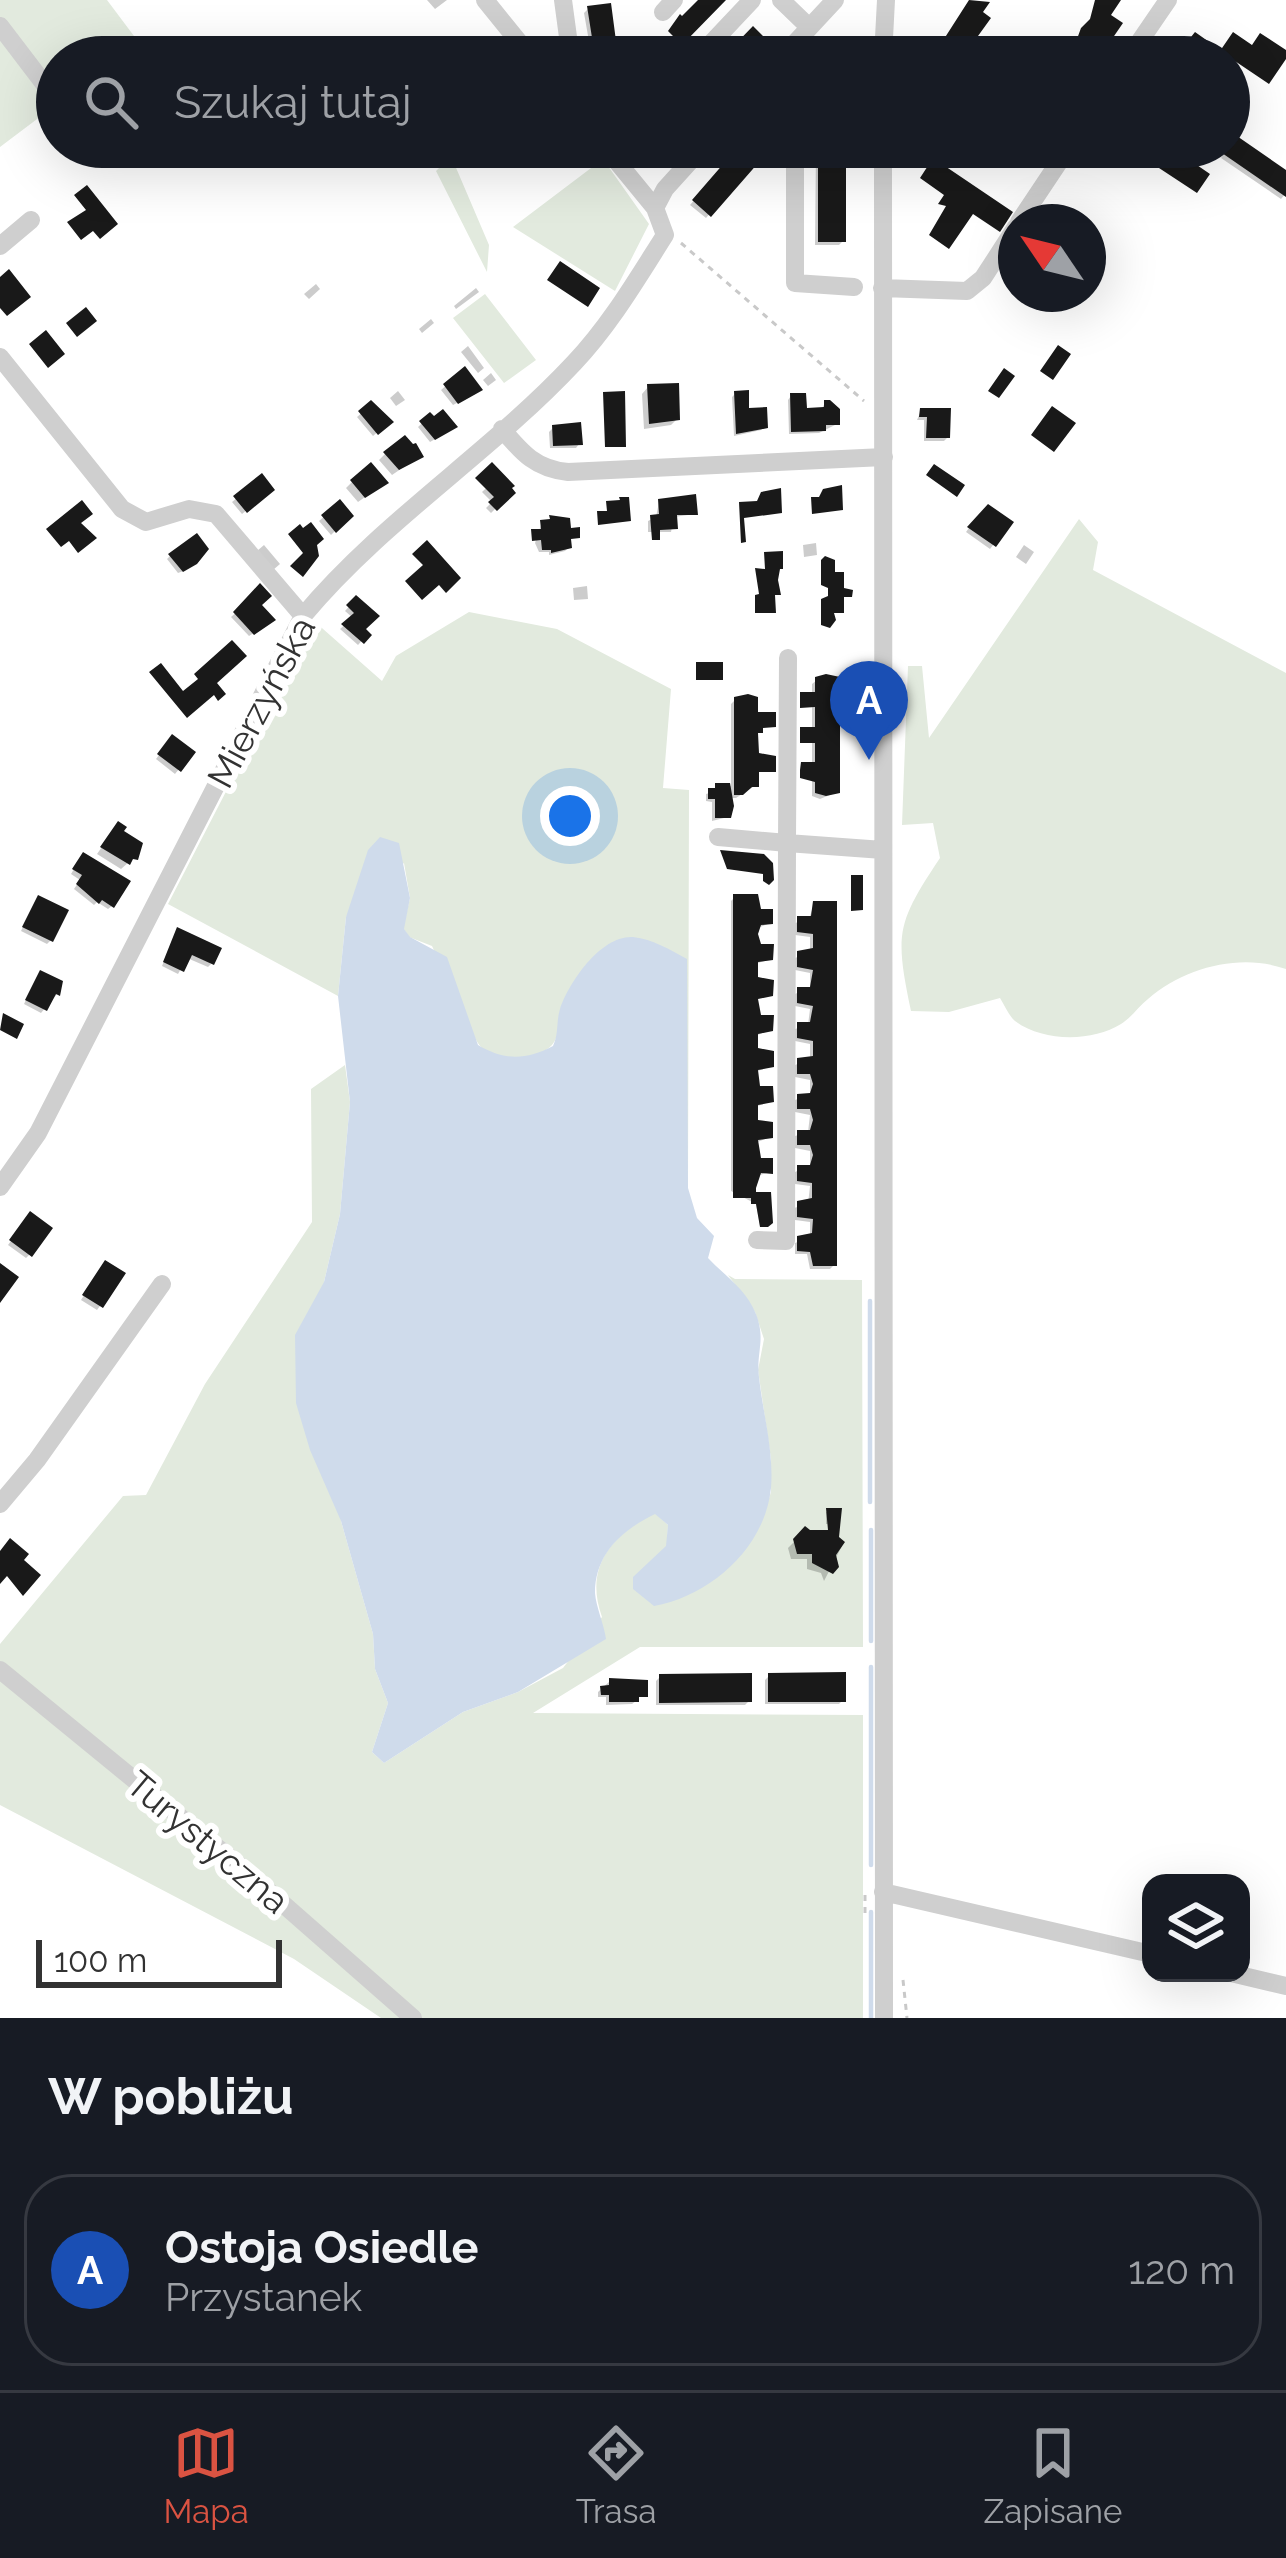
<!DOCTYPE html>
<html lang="pl">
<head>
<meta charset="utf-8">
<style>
  :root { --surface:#171b24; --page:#20242c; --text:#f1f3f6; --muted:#9ea1a6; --line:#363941; --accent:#da5342 }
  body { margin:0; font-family:Raleway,sans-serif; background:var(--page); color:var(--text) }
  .controls { position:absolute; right:36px; bottom:36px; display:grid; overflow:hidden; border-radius:24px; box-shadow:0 12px 48px #0002 }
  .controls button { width:108px; height:108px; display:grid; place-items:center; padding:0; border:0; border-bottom:3px solid var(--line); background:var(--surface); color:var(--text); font:60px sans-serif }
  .compass { position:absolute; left:998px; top:204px; width:108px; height:108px; border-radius:50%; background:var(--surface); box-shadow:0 12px 48px #0002; rotate:305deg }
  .scale { position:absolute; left:36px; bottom:30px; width:246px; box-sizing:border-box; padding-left:12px; border:6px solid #323232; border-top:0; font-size:33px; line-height:42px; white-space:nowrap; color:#323232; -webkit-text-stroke:9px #fff; paint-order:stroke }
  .you { position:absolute; left:570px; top:816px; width:42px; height:42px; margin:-30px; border:9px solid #fff; border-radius:50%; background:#1a73e8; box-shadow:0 0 0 18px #1a73e833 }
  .badge { display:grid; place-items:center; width:78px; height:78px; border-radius:50%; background:var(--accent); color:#fff; font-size:39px; font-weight:700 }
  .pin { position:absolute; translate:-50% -99px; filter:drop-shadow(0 3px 6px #0008) }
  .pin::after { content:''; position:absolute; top:63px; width:42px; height:36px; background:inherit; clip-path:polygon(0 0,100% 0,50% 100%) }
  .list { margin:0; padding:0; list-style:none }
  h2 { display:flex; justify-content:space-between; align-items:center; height:156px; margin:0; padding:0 48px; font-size:51px }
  h2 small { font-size:39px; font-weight:400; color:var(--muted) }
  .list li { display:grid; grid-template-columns:78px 1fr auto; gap:36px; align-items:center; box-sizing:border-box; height:192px; margin:0 24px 24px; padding:0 24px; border:3px solid var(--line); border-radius:48px }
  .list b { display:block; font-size:45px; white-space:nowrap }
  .list p { margin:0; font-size:39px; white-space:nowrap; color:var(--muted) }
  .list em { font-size:39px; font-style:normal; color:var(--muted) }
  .icon { flex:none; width:66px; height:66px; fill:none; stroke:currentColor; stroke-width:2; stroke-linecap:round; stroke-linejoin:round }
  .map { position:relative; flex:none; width:1286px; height:2018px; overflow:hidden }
  .search { position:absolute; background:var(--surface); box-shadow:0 12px 48px #0002; left:36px; right:36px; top:36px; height:132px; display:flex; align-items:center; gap:30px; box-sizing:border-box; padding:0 42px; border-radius:66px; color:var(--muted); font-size:45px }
  .sheet { height:372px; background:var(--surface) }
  nav { display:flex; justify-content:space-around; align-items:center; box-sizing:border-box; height:168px; border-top:3px solid var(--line); background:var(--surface); font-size:33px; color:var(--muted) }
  nav a { display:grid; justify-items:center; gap:6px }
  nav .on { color:var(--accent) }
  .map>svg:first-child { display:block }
</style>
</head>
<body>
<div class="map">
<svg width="1286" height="2018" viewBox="0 0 1286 2018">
  <rect width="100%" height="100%" fill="#fff"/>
  <path fill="#e2eade" d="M0,0H107L137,40L116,57H57V104L0,147Z
    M451,156L489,245L487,272L436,171Z
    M603,159L649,224L615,291L513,227Z
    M485,294L536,360L504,383L453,318Z
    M1079,519L1098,542L1093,570L1286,673V969C1241,953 1185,967 1148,999C1139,1006 1131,1018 1121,1024C1092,1042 1043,1042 1015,1021C1009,1016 1005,1006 1000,998L949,1012L911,1011C895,934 896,924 940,858L933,823L902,825L908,666H922L929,738Z
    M469,612L557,629L671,689L663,788L689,790L688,1187L559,1012C559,1035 558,1048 534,1055C517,1060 495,1060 481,1047C473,1040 440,963 432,946L409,937L403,928L410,898L404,863L346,917L338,996L168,904L314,621L382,681L396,656Z
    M345,1065L350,1102L340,1214L324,1282L341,1521L373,1634L375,1669L388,1703L372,1752L384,1763L463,1712L518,1692L563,1668L602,1617C584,1567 611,1535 655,1513L668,1525L667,1546L741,1553L764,1514L771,1492V1459L758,1370L764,1339L755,1312L728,1275L735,1279L862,1280L863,1647H640L533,1713L863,1715V2018H381L294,1959L0,1805V1644L123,1496L146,1495L205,1384L312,1222L311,1089Z"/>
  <path fill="#cfdbeb" d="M380,837L399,843L410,898L404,929L410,937L447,957L478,1045C505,1061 526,1060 553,1046C559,1033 556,1022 560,1009C569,982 601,935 633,937C653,939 670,950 687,959L688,1188L697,1218L714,1236L708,1258C725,1276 746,1289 756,1314C766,1340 756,1352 759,1377C763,1414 774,1451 771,1488C765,1548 710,1596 654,1606L633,1589V1577L666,1546L668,1525L655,1514C622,1530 595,1554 595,1593C596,1607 604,1624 606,1639L518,1692L463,1712L384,1763L372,1752L388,1703L375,1669L373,1634L341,1521L310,1450L296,1403L295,1335L324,1282L340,1214L350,1102L338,996L346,917L368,850Z"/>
  <path fill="#0003" d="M427,0H447L435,9Z
    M588,9L613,40L609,44L590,47L584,13Z
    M819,51H843V57H816Z
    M1235,139L1286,174V193L1281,199L1221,158Z
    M741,147H768L706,218L690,205Z
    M816,147H843V241L839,245H815Z
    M316,284L320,289L309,299L304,294Z
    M476,288L479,292L456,309L454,306Z
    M431,319L434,323L422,333L419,329Z
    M468,346L484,368L478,373L461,352Z
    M464,370L476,393L453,405L441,390Z
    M491,373L496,380L488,386L483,380Z
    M648,387L677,419L671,425L644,429L642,394Z
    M398,391L405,400L396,406L390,398Z
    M735,394L746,411L765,427L761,430L734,436L732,397Z
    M791,396L804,411L821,410L825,403L837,424L819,433L789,434L788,400Z
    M371,405L389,422L373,436L357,417Z
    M921,411L948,437L944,441H924V420H917Z
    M430,416L451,430L430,442L418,427Z
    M553,428L579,444L576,448H550L549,432Z
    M385,454L420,456L392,475L379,460Z
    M500,475L512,492L491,513L486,508L492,502L482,492Z
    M261,478L271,490L242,514L232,502Z
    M352,482L385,483L358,502L346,488Z
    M659,502L695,514L674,517L671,532H648V521L656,517Z
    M340,503L350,516L331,535L319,521Z
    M974,521L1010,523L990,549L966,532Z
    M542,522L569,547L565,551L549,555V552H539L535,543Z
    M816,543L817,555L804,557L803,545Z
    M264,545L280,564L273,570L257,551Z
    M1024,545L1034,552L1026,564L1016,557Z
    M170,556L186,570L178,573L167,559Z
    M587,586L588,599L574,600L573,588Z
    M255,596L269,623L249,636L231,617Z
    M356,599L361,630L367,635L358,645L340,629L353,618L345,611Z
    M817,680L837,792L820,799L812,796V684Z
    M735,700L756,771V785L736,798H728V817L712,821V802L706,801V794L731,786V704Z
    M172,738L192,753L175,774L156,759Z
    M113,831L120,832L137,855L121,869L97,854Z
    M80,859L112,906L108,909L97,902L94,905L74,889L80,880L71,874Z
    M735,897L770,923L755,929V944L770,959L755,964V980L770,995L757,998L755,1015L770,1030L755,1036V1051L771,1066L755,1072L757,1089L771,1101L755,1107V1122L770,1137L755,1143V1157L770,1172L757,1176L749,1193L769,1223L760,1226L756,1204L731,1191V901Z
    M35,902L51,940L47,944L21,931Z
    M814,904L834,1265L830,1269H810L807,1254H795V1243L810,1237V1222L795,1220L794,1208L808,1204L810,1186L795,1184V1172L810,1165V1151L795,1148V1136L808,1132L810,1115L795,1112V1100L810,1094V1080L795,1077V1065L810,1059V1044L795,1041V1029L808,1025L810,1009L795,1006V994L810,987V973L795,970V958L810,952V937L795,935V923L809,919Z
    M175,934L211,964L208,967L187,958L178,974L162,966Z
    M37,977L57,994L41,1013L24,1004Z
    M27,1219L29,1255L26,1258L8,1245Z
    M102,1267L100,1306L97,1310L81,1300Z
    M839,1511L836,1538L842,1546L824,1581L821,1573L807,1569V1559H791L788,1548L806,1530L825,1533L833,1524H826V1512Z
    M769,1676L843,1700L839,1704H765V1680Z
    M660,1677L749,1701L745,1705H656V1681Z
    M610,1681L636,1696V1701L632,1704L606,1705V1697H598V1692Z"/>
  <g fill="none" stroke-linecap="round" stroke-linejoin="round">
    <path stroke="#cfdbeb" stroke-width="4.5" d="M870,1301V1502
      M871,1530V1641
      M871,1865V1667
      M871,1912V2018"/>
  </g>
  <path fill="#191919" d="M698,0H726L682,45L668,31L680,14L682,16Z
    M969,0L990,2L983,12L991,18L965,54L944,39Z
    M1095,0H1121L1111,15L1123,23L1101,55L1077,39L1081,28L1090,19Z
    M611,3L616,41L593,44L587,6Z
    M753,26L767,40L751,57H723Z
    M1195,32L1212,44L1206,57H1175Z
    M1233,32L1252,45L1260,33L1286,50V59L1269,84L1220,51Z
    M1234,134L1286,170V197L1222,153L1229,147Z
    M738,147H772L711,217L692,200Z
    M818,147H846V242H818Z
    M1172,148L1210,174L1197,193L1159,168Z
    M933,158L1013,212L1000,232L973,214L949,249L929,235L946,206L938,204L944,195L920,178Z
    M87,185L118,224L100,239L93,231L81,240L67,222L86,210L74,195Z
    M560,261L600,288L588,307L547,280Z
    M9,269L31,297L7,316L0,308V277Z
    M86,307L97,321L77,337L66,323Z
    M46,330L65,354L48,368L29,344Z
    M1058,345L1071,354L1053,380L1040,371Z
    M465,366L483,390L458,404L443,384Z
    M1004,368L1015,376L999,398L988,391Z
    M679,383L680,420L649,424L647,384Z
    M749,390V408L767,407L768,428L736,434L734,391Z
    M625,391L626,447H605L603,392Z
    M790,393H806L807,408L824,407V400H830L840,409V425H826V431L791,432Z
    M371,400L394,422L378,435L358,411Z
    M1052,406L1076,423L1054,452L1031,435Z
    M920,408H951L950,438H926L927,417H919Z
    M443,409L458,427L435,440L419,421L430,412L434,416Z
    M581,422L583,445L553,446L552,425Z
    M405,435L413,444L416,443L424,457L399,470L383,452Z
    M371,462L389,483L365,498L350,480Z
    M492,462L515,486L512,488L516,493L497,511L488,502L494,497L475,478Z
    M934,464L965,485L957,497L926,475Z
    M262,473L275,490L247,513L233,496Z
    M842,485L843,510L812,514L811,497H819L823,489Z
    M781,488L782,513L744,518L746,542L741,543L739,502L757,501L761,492Z
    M696,494L698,515H677L678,529L660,530V540H652L650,515L659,514L658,499Z
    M619,497H629L631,521L598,525L597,511H607L606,501L620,500Z
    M340,499L354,516L336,533L321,515Z
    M82,500L93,514L81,523L97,538L78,553L69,541L61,547L46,529Z
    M988,504L1014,522L996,547L967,527Z
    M549,515L570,518L571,528L580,527V538L571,539L572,548L551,553V550H542L541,540L532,541L531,529H541L540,520L550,519Z
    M311,522L324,539L317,545L319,556L303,577L290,566L303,553L288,534L300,524L303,528Z
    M197,533L209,549L197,564L183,572L168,554Z
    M427,540L461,578L446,593L439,585L422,600L405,581L423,565L412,554Z
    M783,551V569H780L778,580L781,595H775L776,613H755V595L759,594L755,568L765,569L764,552Z
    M825,556L835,560V572H844V588L853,590L852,597H844V613H834L836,620L830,628L821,625V599L828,596V588L821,585V560Z
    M260,583L272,596L262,605L276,620L254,635L233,612Z
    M356,595L380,616L366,629L372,635L364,644L341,624L354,613L346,605Z
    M232,640L247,656L217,683L226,694L218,701L214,695L187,718L149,672L161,663L183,691L198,679L194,674Z
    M696,662H723V680H696Z
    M826,674L840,677V793L826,796L815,793V782L800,778V770L801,762H815V743H800V727H815V707L800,708V692H815V677Z
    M748,694L758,697V712H776V727L763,728V733H758L759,753L776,756V772H759V787H752L743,795H734V697Z
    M172,734L196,752L181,772L157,754Z
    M715,783H730L734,806L731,818H715V799H708V788H715Z
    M118,821L127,827L124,831L143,843L138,860L133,859L130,865L100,847Z
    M720,850L764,854L773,863L774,880L769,885L763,881V874L727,869Z
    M83,852L131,881L114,908L102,900L99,904L76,884L82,875L72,869Z
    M851,875H863V910L851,911Z
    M733,894H758L761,909H773V924L761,925L758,934L761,944H774L773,960L758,962V977L774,980L773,996L758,999L761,1015H774L773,1031L758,1034V1048L774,1051V1067L758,1070L760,1086H773L774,1102L758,1105V1120L773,1122V1138L758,1140L761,1158H773V1174L761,1173L756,1188V1192H771L773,1223L768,1227H760L756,1204H751V1198H733Z
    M38,895L69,910L53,942L22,927Z
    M813,901H837V1266H813L810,1252L797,1251V1236L812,1233L813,1219L797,1217V1201L812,1198V1183L797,1181V1165H810L813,1155L810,1145H797V1130H810L813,1120L810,1109H797V1094L810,1093L813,1084L810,1074H797V1058L813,1056V1041L797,1038V1022H810L813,1006L797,1003V987H810L813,970L797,967V951L813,948V934L797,932V916H811Z
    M177,927L222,948L214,965L192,955L184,972L163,962Z
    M40,970L63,981L60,996L56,994L47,1011L25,1000Z
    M3,1013L24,1024L17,1039L0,1030Z
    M30,1211L53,1228L32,1257L9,1240Z
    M105,1260L126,1273L103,1308L82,1295Z
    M0,1263L19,1277L0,1303Z
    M826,1508H842L839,1537L845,1542L836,1555L839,1567L833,1574L812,1563V1554H797L793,1539L805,1526L810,1530H828Z
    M10,1538L29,1554L24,1560L41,1575L23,1596L7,1576L0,1584V1551Z
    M846,1672V1702H768V1673Z
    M752,1673V1702L659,1703V1674Z
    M609,1678L648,1680V1697H639V1702H609V1695H601L600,1686L609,1685Z"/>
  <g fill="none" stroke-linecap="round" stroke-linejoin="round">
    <path stroke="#c9c9c9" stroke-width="3" stroke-dasharray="6 6" stroke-linecap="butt" d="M681,243L864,401
      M865,1895V1915
      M903,1980L907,2018"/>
    <path stroke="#cfcfcf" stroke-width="18" d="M485,0L531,57
      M563,0L568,37L566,57
      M781,0L809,27
      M663,12L674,0
      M0,26L45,85
      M703,52L752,0
      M782,57L835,0
      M883,57L886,0
      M1129,57L1168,0
      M795,147V283L854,287
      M883,147L884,2018
      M655,208L665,189L703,147
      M1019,222L1069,147
      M0,246L31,220
      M882,288L967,291L983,278L1016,227
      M0,357L122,509L146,522L189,509L216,514L303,616
      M502,429C522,453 536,469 568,472L884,457
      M788,658L787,843L883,850
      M718,837L787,843L786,1241L757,1240
      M0,1187L38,1133L303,616C382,521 490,453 574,363C610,325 637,279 665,235L655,208L605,147
      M0,1504L37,1460L162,1284
      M0,1670L241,1867L413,2018
      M883,1892L1151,1954
      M1231,1973L1286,1986"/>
  </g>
  <g text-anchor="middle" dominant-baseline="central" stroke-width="12" stroke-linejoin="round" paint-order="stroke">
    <g font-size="36" fill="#323232" stroke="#fff">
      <text transform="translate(261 702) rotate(-62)">Mierzyńska</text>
      <text transform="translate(208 1842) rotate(40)">Turystyczna</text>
    </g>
  </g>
</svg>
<div class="controls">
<button><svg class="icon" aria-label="layers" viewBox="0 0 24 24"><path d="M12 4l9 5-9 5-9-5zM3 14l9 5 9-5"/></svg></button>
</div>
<svg class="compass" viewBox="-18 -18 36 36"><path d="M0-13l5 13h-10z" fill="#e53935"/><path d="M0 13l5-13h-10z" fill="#9ea1a6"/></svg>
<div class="scale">100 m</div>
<div class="you"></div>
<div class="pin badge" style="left:869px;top:760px;background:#1a4fb4">A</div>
<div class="search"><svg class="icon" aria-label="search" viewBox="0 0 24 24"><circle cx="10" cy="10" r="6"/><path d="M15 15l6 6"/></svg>Szukaj tutaj</div>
</div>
<section class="sheet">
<h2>W pobliżu<small></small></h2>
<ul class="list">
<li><span class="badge" style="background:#1a4fb4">A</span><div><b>Ostoja Osiedle</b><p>Przystanek</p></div><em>120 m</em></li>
</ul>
</section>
<nav>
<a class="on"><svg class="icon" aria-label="map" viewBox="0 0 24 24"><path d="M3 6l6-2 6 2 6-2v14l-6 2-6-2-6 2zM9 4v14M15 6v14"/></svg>Mapa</a>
<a><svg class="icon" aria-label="directions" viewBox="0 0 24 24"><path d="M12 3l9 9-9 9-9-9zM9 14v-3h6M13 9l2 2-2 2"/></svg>Trasa</a>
<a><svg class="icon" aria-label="saved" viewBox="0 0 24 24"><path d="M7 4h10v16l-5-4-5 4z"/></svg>Zapisane</a>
</nav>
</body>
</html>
